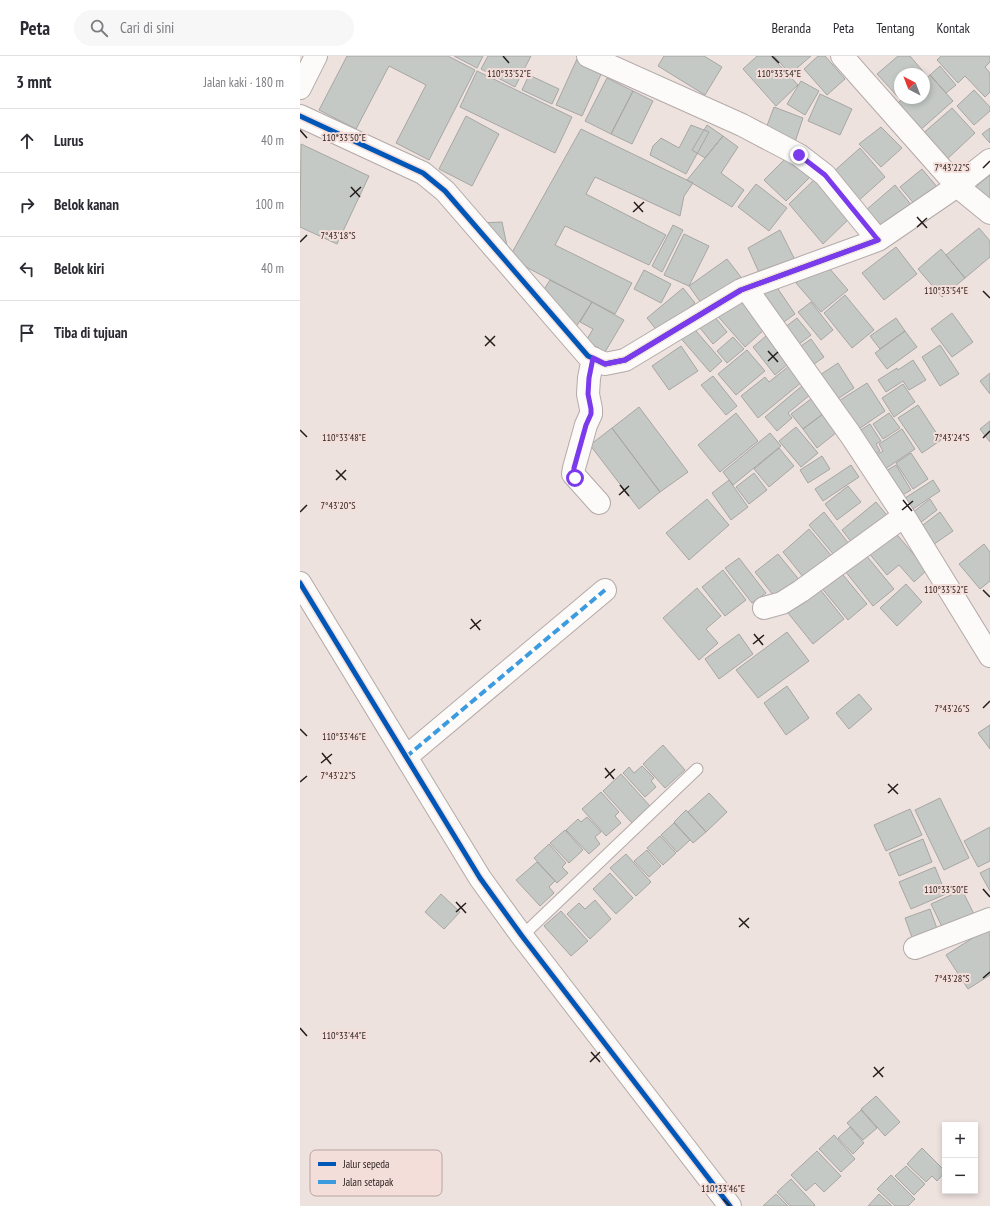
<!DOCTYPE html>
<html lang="id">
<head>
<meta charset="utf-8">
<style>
  :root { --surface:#fff; --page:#f7f7f7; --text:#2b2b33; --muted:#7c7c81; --line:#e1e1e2 }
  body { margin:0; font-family:"PT Sans Narrow",sans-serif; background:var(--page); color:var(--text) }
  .controls { position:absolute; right:12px; bottom:12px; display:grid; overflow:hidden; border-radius:0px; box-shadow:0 2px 6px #0003 }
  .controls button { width:36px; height:36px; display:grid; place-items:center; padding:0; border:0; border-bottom:1px solid var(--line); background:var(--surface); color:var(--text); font:20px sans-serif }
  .compass { position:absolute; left:594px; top:12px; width:36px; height:36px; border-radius:50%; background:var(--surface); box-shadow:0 2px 6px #0003; rotate:318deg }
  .stop { position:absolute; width:12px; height:12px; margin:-9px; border:3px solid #7c3aed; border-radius:50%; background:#fff }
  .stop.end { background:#7c3aed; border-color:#fff; box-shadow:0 1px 4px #0008 }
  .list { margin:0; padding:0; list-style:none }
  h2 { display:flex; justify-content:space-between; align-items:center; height:52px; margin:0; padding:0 16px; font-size:17px }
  h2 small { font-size:13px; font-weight:400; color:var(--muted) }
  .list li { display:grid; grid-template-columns:26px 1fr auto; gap:12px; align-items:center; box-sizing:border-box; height:64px; padding:0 16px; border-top:1px solid var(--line) }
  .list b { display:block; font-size:15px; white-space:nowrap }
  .list em { font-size:13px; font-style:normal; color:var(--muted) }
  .icon { flex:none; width:22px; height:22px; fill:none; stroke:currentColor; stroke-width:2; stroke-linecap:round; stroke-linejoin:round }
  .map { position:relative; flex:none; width:690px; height:1150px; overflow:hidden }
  header { display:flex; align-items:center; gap:24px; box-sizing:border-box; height:56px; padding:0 20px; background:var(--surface); border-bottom:1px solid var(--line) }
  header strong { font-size:19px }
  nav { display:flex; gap:22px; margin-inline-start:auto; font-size:14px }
  .search { width:280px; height:36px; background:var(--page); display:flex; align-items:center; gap:10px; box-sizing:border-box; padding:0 14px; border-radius:22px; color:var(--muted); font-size:15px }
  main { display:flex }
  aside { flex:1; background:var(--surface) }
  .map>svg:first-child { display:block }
</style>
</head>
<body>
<header>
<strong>Peta</strong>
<div class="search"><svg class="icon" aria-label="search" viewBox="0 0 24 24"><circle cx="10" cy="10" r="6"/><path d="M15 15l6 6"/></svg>Cari di sini</div>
<nav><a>Beranda</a><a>Peta</a><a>Tentang</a><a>Kontak</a></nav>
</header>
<main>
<aside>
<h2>3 mnt<small>Jalan kaki · 180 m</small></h2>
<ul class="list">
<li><svg class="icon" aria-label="ahead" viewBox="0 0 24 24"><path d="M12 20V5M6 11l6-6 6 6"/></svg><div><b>Lurus</b></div><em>40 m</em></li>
<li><svg class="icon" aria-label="right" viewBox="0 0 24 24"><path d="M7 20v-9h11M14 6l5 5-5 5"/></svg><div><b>Belok kanan</b></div><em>100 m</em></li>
<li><svg class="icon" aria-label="left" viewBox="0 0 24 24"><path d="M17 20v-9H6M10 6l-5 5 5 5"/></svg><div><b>Belok kiri</b></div><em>40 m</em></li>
<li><svg class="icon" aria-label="arrive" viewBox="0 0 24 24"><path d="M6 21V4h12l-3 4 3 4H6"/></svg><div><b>Tiba di tujuan</b></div></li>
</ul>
</aside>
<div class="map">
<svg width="690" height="1150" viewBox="0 0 690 1150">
  <rect width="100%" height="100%" fill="#eee2df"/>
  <path fill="#c4c9c5" stroke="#a8a6a3" d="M47,0H148L175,14L129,104L96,87L126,29L89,10L56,73L19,54Z
    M154,0H183L177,12Z
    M188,0H231L215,31L181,13Z
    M364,0H404L422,11L405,39L358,10Z
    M457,0H471L498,29L476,50L443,13Z
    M474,0H511L490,18Z
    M518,0H525L545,23L527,39L504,13Z
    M598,0H610L626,19L624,21V18H600V41L599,42L577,18Z
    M641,0H690V6L685,11L690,17V36L685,41L665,20L658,27L637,4Z
    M277,3L303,14L282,60L256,49Z
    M640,10L656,29L646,37L630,19Z
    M177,15L272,61L255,97L160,51Z
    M229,19L259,33L252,48L222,34Z
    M630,19L653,45L618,76L594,50L604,42H624V24Z
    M307,22L333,35L311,78L285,65Z
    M501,25L519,35L505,59L487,48Z
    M674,34L690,51V55L674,69L657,50Z
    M333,35L353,45L332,88L311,78Z
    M520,38L552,53L540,79L508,65Z
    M474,51L503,62L495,86L465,75Z
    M652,52L675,77L644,106L620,80Z
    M166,60L199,78L172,130L139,113Z
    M391,69L409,76L386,118L350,99L353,90L361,82L379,92Z
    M407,69L423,80L405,102L392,94Z
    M581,71L602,92L581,111L559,88Z
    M690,72V87L682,78Z
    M281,73L393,127L384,140L380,160L295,121L286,138L366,179L349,209L265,170L255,189L332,227L315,258L209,202Z
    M423,80L438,91L421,117L444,134L432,151L387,124Z
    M1,88L69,120L37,188L0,171Z
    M560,92L585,121L557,146L532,117Z
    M488,100L510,121L486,145L464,124Z
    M622,113L638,132L616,150L600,131Z
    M690,119V151L674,132Z
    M517,121L553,159L523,188L489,148Z
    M456,128L487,152L469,175L438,151Z
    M595,129L613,151L584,177L565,155Z
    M202,166L207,190L178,167Z
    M373,169L383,174L362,216L352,210Z
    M679,172L690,185V201L665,222L646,199Z
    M480,174L495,204L461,221L448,192Z
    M384,178L409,190L389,230L364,219Z
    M596,191L617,218L584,244L562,217Z
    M641,193L665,222L642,241L618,213Z
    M427,203L444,225L404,251L389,230Z
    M523,205L548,234L521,256L496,227Z
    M344,214L371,228L361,247L334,233Z
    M250,224L292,246L274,274L234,249Z
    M474,227L495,258L477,271L456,240Z
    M383,232L395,247L359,277L347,262Z
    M437,238L466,272L445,291L415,257Z
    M545,239L574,274L552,292L524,257Z
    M292,246L324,264L305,296L286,285L293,273L280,266Z
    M511,246L533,274L521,284L498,256Z
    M410,255L427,276L413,288L396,267Z
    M652,257L673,286L652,301L631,273Z
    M497,262L511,279L494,292L480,275Z
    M596,262L605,275L580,293L570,280Z
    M390,268L422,305L410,316L378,279Z
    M605,275L617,291L587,313L575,297Z
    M466,280L488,308L475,319L453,291Z
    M433,281L444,293L427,307L417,295Z
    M511,283L524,301L507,313L495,294Z
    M640,289L659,318L640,330L622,301Z
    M381,290L398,315L369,334L352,310Z
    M447,294L465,315L436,339L418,318Z
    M613,304L626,324L609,334L603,325L586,336L578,324L597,312L598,314Z
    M538,307L554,332L533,346L517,321Z
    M489,310L502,326L458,362L441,340L465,321L469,326Z
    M690,317V338L680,325Z
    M413,320L437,350L426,359L401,329Z
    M567,327L585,355L553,377L534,348Z
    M603,328L615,346L594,361L582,342Z
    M503,329L511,338L488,357L492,362L477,375L465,361Z
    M511,343L523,358L503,373L491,358Z
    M618,349L641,384L622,397L598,362Z
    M339,351L388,416L360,436L312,372Z
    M436,357L458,385L420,416L398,389Z
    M589,357L600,372L583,383L573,368Z
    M523,358L537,376L517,392L503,373Z
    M690,365V386L680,373Z
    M570,368L581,385L576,388L580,395L568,403L553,379Z
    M496,371L518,397L501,411L479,385Z
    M312,372L360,436L339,453L290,389Z
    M602,373L615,393L579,417L570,403L583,395L579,388Z
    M470,377L481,390L433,429L423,416Z
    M479,392L494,410L469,431L454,413Z
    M611,397L628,423L613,433L596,407Z
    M522,400L530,413L508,427L500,414Z
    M551,409L559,421L523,445L515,433Z
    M596,409L611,434L594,444L579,419Z
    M454,417L467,434L449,448L436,431Z
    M429,424L448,451L431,464L412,437Z
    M633,424L640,435L607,457L599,446Z
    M548,430L561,446L537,464L525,448Z
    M407,443L429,469L389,504L366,477Z
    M630,443L637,454L616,470L608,460Z
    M576,446L591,464L556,492L542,474Z
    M524,456L553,493L539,505L509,469Z
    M640,456L653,475L627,493L615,475Z
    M509,473L535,504L508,527L483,496Z
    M593,474L627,514L614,526L599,509L587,519L568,496Z
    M684,488L690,496V525L680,533L659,508Z
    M478,498L501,526L477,544L455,516Z
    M565,498L594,533L573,550L545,515Z
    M439,502L466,537L452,547L425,512Z
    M423,514L446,544L425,560L402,531Z
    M539,514L567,548L548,564L520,530Z
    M606,528L622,546L597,570L580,552Z
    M397,532L421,560L406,573L418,587L399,604L363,562Z
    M519,532L544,563L513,588L488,557Z
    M487,576L509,605L458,642L436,614Z
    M439,578L453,598L419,623L405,603Z
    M487,630L509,662L486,679L464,647Z
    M559,638L572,653L549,673L536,657Z
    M690,669V693L678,677Z
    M363,689L385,714L365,732L343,708Z
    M342,710L354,722L351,725L356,731L345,741L323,717L329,711L334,717Z
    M321,718L350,750L332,767L303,735Z
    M301,736L319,756L315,760L321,767L306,780L282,753Z
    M409,737L427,756L406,776L388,756Z
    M640,742L669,802L644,814L615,754Z
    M610,753L622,779L586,795L574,769Z
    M386,754L406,776L393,787L374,766Z
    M287,761L301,776L295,781L300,788L289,798L266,774L278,763L281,766Z
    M374,767L390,784L377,796L361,779Z
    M690,771V805L678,811L664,785Z
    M265,774L283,794L269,807L250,787Z
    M360,780L376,797L363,809L347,792Z
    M623,783L632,806L599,820L589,797Z
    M249,788L266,807L262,811L268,817L257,827L234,802Z
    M347,794L361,810L349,821L334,805Z
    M326,798L351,826L336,840L310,812Z
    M237,806L255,825L249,831L254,837L240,850L216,824Z
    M635,811L646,838L611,853L599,826Z
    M690,812V835L680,817Z
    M310,817L333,842L316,858L293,833Z
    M662,834L676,862L645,877L631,848Z
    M141,838L160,856L144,873L125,856Z
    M295,844L311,863L290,883L267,858L279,847L285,853Z
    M630,853L639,878L614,887L605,862Z
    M261,855L288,885L271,900L244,870Z
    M690,871V919L668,933L646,899Z
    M576,1040L600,1066L585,1080L561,1053Z
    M561,1054L577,1072L563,1084L547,1067Z
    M550,1071L564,1087L553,1098L538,1082Z
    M534,1079L555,1103L541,1116L519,1093Z
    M622,1092L645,1115V1116L637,1125L632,1120L626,1126L607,1108Z
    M517,1095L541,1120L524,1136L515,1127L506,1135L491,1119Z
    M606,1110L625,1128L614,1139L595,1120Z
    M591,1119L615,1143L608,1150H595L577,1133Z
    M491,1123L515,1149L514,1150H490L477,1136Z
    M476,1138L488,1150H463Z
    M579,1138L592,1150H568Z"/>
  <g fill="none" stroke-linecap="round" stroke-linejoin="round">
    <defs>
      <path id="lane" d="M222,880L397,713"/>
      <path id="street" d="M288,0L442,69L499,99L525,119L578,184L657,130L690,104
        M542,0L657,130L690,157
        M0,60L123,117L145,135L288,300L305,308L325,304L441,234L578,184
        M446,232L550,378L604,460L690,600
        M293,302L289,322L288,338L291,353V358L286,369L274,412L273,418L299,447
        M0,527L180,822L222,880L430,1150
        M464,552L482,547L501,535L604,460
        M106,701L305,534
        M615,892L690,863"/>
      <path id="highway" d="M0,32L16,0"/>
    </defs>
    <use href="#lane" stroke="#b3aaa8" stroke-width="13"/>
    <use href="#street" stroke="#b3aaa8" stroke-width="24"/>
    <use href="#highway" stroke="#b3aaa8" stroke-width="24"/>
    <use href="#lane" stroke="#fcfbfa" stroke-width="11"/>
    <use href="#street" stroke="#fcfbfa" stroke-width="22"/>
    <use href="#highway" stroke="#fcfbfa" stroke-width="22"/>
    <path stroke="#3c9bdf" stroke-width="4" stroke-dasharray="8 4" stroke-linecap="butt" d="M106,701L305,534"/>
    <defs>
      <path id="cycleway" d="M0,60L123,117L145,135L288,300L305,308L325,304L441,234L578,184
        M0,527L180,822L222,880L430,1150"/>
    </defs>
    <use href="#cycleway" stroke="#f4ded9" stroke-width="8"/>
    <use href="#cycleway" stroke="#0057b8" stroke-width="5"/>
  </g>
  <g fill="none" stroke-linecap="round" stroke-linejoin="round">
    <path stroke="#7c3aed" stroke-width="5" d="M275,422L274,418V412L286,369L291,358V353L288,338L289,322L293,302L305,308L325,304L441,234L578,184L525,119L499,99"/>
  </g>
  <path fill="none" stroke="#251d1c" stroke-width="1.5" d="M203,0L209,7M472,0L479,7M0,74L7,82M683,112L690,105M51,131L60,141M50,141L61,131M334,146L343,156M333,156L344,146M617,161L627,172M617,171L627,162M0,186L7,179M683,235L690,242M185,280L195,290M185,290L195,280M468,295L478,306M468,305L478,296M0,374L7,381M683,382L690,375M36,414L46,424M36,424L46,414M320,429L329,440M319,439L329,430M603,444L612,455M602,454L613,445M0,456L7,449M683,534L690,541M171,563L180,574M170,573L181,564M454,578L463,589M453,588L464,579M683,652L690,645M0,673L7,680M22,697L31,708M21,707L32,698M305,712L314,723M305,722L315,713M0,726L7,720M588,728L598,738M588,737L598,728M683,833L690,841M156,846L166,857M156,856L166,847M439,862L449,872M439,871L449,862M683,922L690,916M0,972L7,980M291,996L300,1006M290,1006L300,996M574,1011L583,1021M573,1021L584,1011M423,1143L430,1150"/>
  <rect x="10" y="1094" width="132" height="46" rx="6" fill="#f4ded9" stroke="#b6a4a0" stroke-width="1"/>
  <rect x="18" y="1106" width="18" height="4" fill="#0057b8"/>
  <rect x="18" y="1124" width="18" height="4" fill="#3c9bdf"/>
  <g font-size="11" fill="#251d1c">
    <text x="43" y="1112">Jalur sepeda</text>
    <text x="43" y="1130">Jalan setapak</text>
  </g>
  <g font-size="10" text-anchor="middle" fill="#251d1c" stroke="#f4ded9" stroke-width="4" stroke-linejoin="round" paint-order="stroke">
    <text x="479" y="21">110°33'54"E</text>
    <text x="209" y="21">110°33'52"E</text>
    <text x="44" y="85">110°33'50"E</text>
    <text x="652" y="115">7°43'22"S</text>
    <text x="38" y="183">7°43'18"S</text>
    <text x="646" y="238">110°33'54"E</text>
    <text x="44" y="385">110°33'48"E</text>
    <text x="652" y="385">7°43'24"S</text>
    <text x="38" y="453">7°43'20"S</text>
    <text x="646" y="537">110°33'52"E</text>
    <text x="652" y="656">7°43'26"S</text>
    <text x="44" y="684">110°33'46"E</text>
    <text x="38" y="723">7°43'22"S</text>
    <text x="646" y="837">110°33'50"E</text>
    <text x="652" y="926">7°43'28"S</text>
    <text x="44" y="983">110°33'44"E</text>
    <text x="423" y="1136">110°33'46"E</text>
  </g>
</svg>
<div class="controls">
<button>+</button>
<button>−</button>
</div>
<svg class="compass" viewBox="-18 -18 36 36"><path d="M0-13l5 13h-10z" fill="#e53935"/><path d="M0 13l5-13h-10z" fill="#7c7c81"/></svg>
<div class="stop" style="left:275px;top:422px"></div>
<div class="stop end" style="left:499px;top:99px"></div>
</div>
</main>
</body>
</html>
